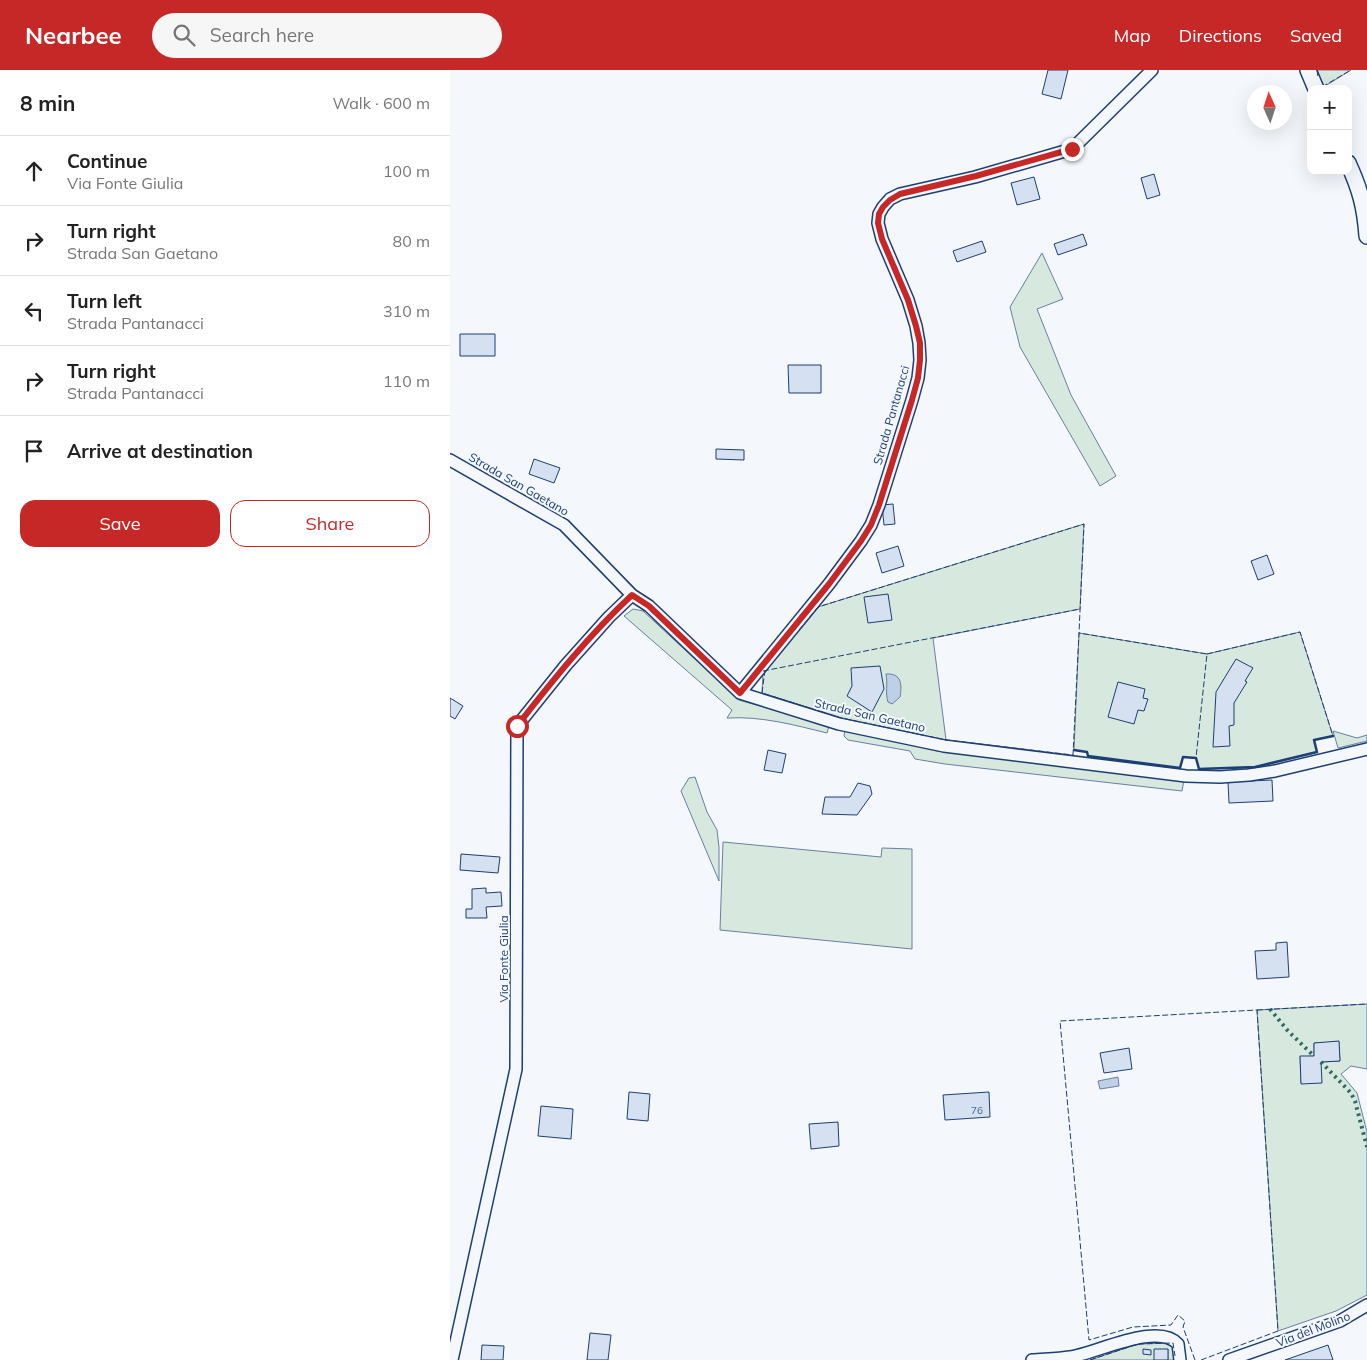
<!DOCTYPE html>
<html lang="en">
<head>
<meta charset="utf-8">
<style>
  :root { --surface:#fff; --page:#f6f6f6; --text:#222; --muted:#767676; --line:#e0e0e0; --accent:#c62828 }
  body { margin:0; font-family:Mulish,sans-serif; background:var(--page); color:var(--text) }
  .controls { position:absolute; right:15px; top:15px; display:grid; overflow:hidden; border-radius:10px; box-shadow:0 5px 20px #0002 }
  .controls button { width:45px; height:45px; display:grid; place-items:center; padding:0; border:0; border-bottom:1px solid var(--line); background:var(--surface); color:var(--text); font:25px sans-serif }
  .compass { position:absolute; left:797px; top:15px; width:45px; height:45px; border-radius:50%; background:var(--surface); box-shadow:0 5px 20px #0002; rotate:357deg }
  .stop { position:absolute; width:15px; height:15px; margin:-11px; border:4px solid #c62828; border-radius:50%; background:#fff }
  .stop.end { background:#c62828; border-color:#fff; box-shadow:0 1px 5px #0008 }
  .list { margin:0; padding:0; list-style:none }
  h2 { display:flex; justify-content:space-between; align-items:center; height:65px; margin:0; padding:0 20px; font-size:21px }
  h2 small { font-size:16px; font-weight:400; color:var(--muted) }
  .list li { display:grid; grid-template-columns:32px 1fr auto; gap:15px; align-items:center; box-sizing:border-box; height:70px; padding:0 20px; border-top:1px solid var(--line) }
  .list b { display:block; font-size:19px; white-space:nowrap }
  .list p { margin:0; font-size:16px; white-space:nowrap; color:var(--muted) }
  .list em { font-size:16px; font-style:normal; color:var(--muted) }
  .actions { display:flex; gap:10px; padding:15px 20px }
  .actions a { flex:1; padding:11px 0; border:1px solid var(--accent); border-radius:15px; text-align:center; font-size:18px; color:var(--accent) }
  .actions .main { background:var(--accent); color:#fff }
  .icon { flex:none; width:28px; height:28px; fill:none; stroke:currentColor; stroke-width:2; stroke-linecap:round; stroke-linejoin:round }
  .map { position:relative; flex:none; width:917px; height:1290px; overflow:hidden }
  header { display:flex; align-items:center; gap:30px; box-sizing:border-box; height:70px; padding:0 25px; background:var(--accent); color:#fff }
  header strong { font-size:24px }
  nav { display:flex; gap:28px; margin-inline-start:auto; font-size:18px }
  .search { width:350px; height:45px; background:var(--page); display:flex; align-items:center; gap:12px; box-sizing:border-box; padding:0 18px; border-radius:28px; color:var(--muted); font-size:19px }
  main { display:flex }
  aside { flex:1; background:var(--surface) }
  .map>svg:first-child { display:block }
</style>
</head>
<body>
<header>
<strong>Nearbee</strong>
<div class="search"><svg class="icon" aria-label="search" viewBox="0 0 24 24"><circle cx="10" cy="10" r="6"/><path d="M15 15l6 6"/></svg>Search here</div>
<nav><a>Map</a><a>Directions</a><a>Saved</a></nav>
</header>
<main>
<aside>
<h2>8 min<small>Walk · 600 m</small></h2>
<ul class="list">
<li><svg class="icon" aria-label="ahead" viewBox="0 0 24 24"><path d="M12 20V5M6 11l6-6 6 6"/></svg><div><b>Continue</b><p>Via Fonte Giulia</p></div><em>100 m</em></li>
<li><svg class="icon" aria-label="right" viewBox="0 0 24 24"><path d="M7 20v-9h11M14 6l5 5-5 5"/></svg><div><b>Turn right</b><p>Strada San Gaetano</p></div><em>80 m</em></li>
<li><svg class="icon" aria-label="left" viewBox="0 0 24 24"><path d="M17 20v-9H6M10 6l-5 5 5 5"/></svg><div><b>Turn left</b><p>Strada Pantanacci</p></div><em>310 m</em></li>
<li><svg class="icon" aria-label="right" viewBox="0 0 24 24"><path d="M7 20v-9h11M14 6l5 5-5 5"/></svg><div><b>Turn right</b><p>Strada Pantanacci</p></div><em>110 m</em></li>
<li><svg class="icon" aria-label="arrive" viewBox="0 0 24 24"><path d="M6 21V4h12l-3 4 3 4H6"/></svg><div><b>Arrive at destination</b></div></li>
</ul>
<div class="actions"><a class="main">Save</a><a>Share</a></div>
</aside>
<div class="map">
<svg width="917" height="1290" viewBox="0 0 917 1290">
  <rect width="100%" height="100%" fill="#f4f7fb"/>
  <path fill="#d7e8df" stroke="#687fa3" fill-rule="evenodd" d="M867,0H901L872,18Z
    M592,183L613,229L587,239L621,325L666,406L650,416L570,277L560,237Z
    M634,454L630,539L483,568L496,670L391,648L312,623L313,601L368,537Z
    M183,539L193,541L289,630L379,656L377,663C344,655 312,646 277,648L282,640L174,546Z
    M850,562L883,666L864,670L867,682L805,697L749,699L746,688L733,687L730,698L638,686L637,682L624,680L629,563L757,584Z
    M395,660L487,681L734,710L732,721L495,694L465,689L460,681L398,670L394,666Z
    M883,661L907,668L917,665V671L888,678Z
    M245,707L257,742L267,760L269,777V811L231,721L239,708Z
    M273,772L431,787L432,778L462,779V879L270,860Z
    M917,934V999L901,996L891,1004L907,1023L917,1062V1225L886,1241L828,1261L807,940ZM889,972L890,991L871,992L851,1013L850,987L864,986V973Z
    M723,1273L725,1290H718V1279L704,1290H640L688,1274Z"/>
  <path fill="#bed0e5" stroke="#687fa3" d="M436,604C452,603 452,615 450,627L442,634L438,632C435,623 438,614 436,604Z
    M668,1007L669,1016L650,1019L648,1011Z"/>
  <path fill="#d5e0f0" stroke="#1d3f73" d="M598,0H618L611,29L592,24Z
    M704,104L710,125L697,129L691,108Z
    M584,107L590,129L567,135L561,113Z
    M633,164L637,175L608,185L604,174Z
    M532,171L536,182L507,192L503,181Z
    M10,264H45V286H10Z
    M338,295H371V323H339Z
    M266,379L294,380V390L266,389Z
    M84,389L110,398L104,413L79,404Z
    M443,434L445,454L434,455L432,435Z
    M448,476L454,496L432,503L426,483Z
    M817,485L824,504L808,510L801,491Z
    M438,524L442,550L418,553L414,527Z
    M786,589L803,598L795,611L797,612L784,633V655L779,656L780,676L763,677L766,622Z
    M430,596L434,619L422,642L397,626L402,616L401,598Z
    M668,612L695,619L693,628L698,629L694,641L688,640L684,654L658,647Z
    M0,628L13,636L5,649L0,646Z
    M318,680L336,684L332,703L314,700Z
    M822,710L823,731L779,733L778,712Z
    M408,713L420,716L422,724L407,745L372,744L375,727H400Z
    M11,784L50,787L48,803L10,800Z
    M36,818V823L51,822L52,836L36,837L37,848H16V839H22V819Z
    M837,872L839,907L807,909L805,881L826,880V873Z
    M889,971L890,991L871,992L872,1013L851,1014L850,986H864V973Z
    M679,978L682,999L654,1003L650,983Z
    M179,1022L200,1024L198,1051L177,1049Z
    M539,1022L540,1047L495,1050L493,1025Z
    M91,1036L123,1039L121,1069L88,1066Z
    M388,1052L389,1076L361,1079L359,1054Z
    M140,1263L161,1265L158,1290H137Z
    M32,1275L54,1276L53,1290H31Z
    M878,1275L883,1290H835Z
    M693,1279L701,1280V1285L693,1284Z
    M704,1279H718V1290H704Z"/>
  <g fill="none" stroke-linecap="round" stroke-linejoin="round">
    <defs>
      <path id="street" d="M0,390L114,455L182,525L199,536L290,623L389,654L494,676L736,706L770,707L799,705L825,701L917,679
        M290,623L379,514L411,471L421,455L429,435L462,330L468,308L470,290L469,273L466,256L458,230L432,169L428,153L429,144L433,137L440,129L450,124L525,107L622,79L702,0
        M2,1290L66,999L67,656L116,595L159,547L182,525
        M582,1290C594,1289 608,1289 620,1287C645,1284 708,1251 728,1274L730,1290
        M779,1290L890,1251L917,1235"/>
      <path id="secondary" d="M858,0L866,19
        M898,93C910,119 915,137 917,166"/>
    </defs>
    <use href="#street" stroke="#1d3f73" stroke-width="14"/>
    <use href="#secondary" stroke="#1d3f73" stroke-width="18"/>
    <use href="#street" stroke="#f4f7fb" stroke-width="11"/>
    <use href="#secondary" stroke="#f4f7fb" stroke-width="15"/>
    <path stroke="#2c6c60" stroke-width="4" stroke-dasharray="2.5 4" stroke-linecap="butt" d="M820,939L838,961L864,986
      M871,992L901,1023L905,1031L917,1077"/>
    <path stroke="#1d3f73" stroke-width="1" stroke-dasharray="6 2.5" stroke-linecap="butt" d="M867,0L868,8
      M872,17L901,0
      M349,560L368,537L634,454L629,563
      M757,584L850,562L883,666
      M315,600L312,623L391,648L496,670L623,685L629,563L757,584L746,688
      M313,601L630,539
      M807,940L917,934
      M640,1290L688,1274L723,1273L725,1286
      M745,1290L733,1257L735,1251L728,1245L721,1255L683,1257L639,1270L610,951L807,940L828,1261L751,1290"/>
    <path stroke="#1d3f73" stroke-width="2.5" d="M624,680L637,682L638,686L730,698L733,687L746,688L749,699L805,697L867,682L864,670L883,666"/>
  </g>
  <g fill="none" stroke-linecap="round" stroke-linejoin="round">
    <path stroke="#c62828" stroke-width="6" d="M67,656C103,610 139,565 182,525L199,536L290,623L379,514L411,471L421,455L429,435L462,330L468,308L470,290V273L466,256L458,230L432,169L428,153L429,144L433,137L440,130L450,124L526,106L622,79"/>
  </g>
  <g text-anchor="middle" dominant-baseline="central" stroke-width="4" stroke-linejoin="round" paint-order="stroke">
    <g font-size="10" fill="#4b6792">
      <text x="527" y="1040">76</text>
    </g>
    <g font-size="12" fill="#1d3f73" stroke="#f4f7fb">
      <text transform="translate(441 345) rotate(-74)">Strada Pantanacci</text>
      <text transform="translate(69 414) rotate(30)">Strada San Gaetano</text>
      <text transform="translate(420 645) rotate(13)">Strada San Gaetano</text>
      <text transform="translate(53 889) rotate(-90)">Via Fonte Giulia</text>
      <text transform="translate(863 1259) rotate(-21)">Via del Molino</text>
    </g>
  </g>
</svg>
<div class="controls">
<button>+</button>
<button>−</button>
</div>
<svg class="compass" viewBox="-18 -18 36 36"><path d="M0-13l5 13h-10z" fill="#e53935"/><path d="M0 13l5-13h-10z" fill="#767676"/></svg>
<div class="stop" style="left:67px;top:656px"></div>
<div class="stop end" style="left:622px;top:79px"></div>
</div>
</main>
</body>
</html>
